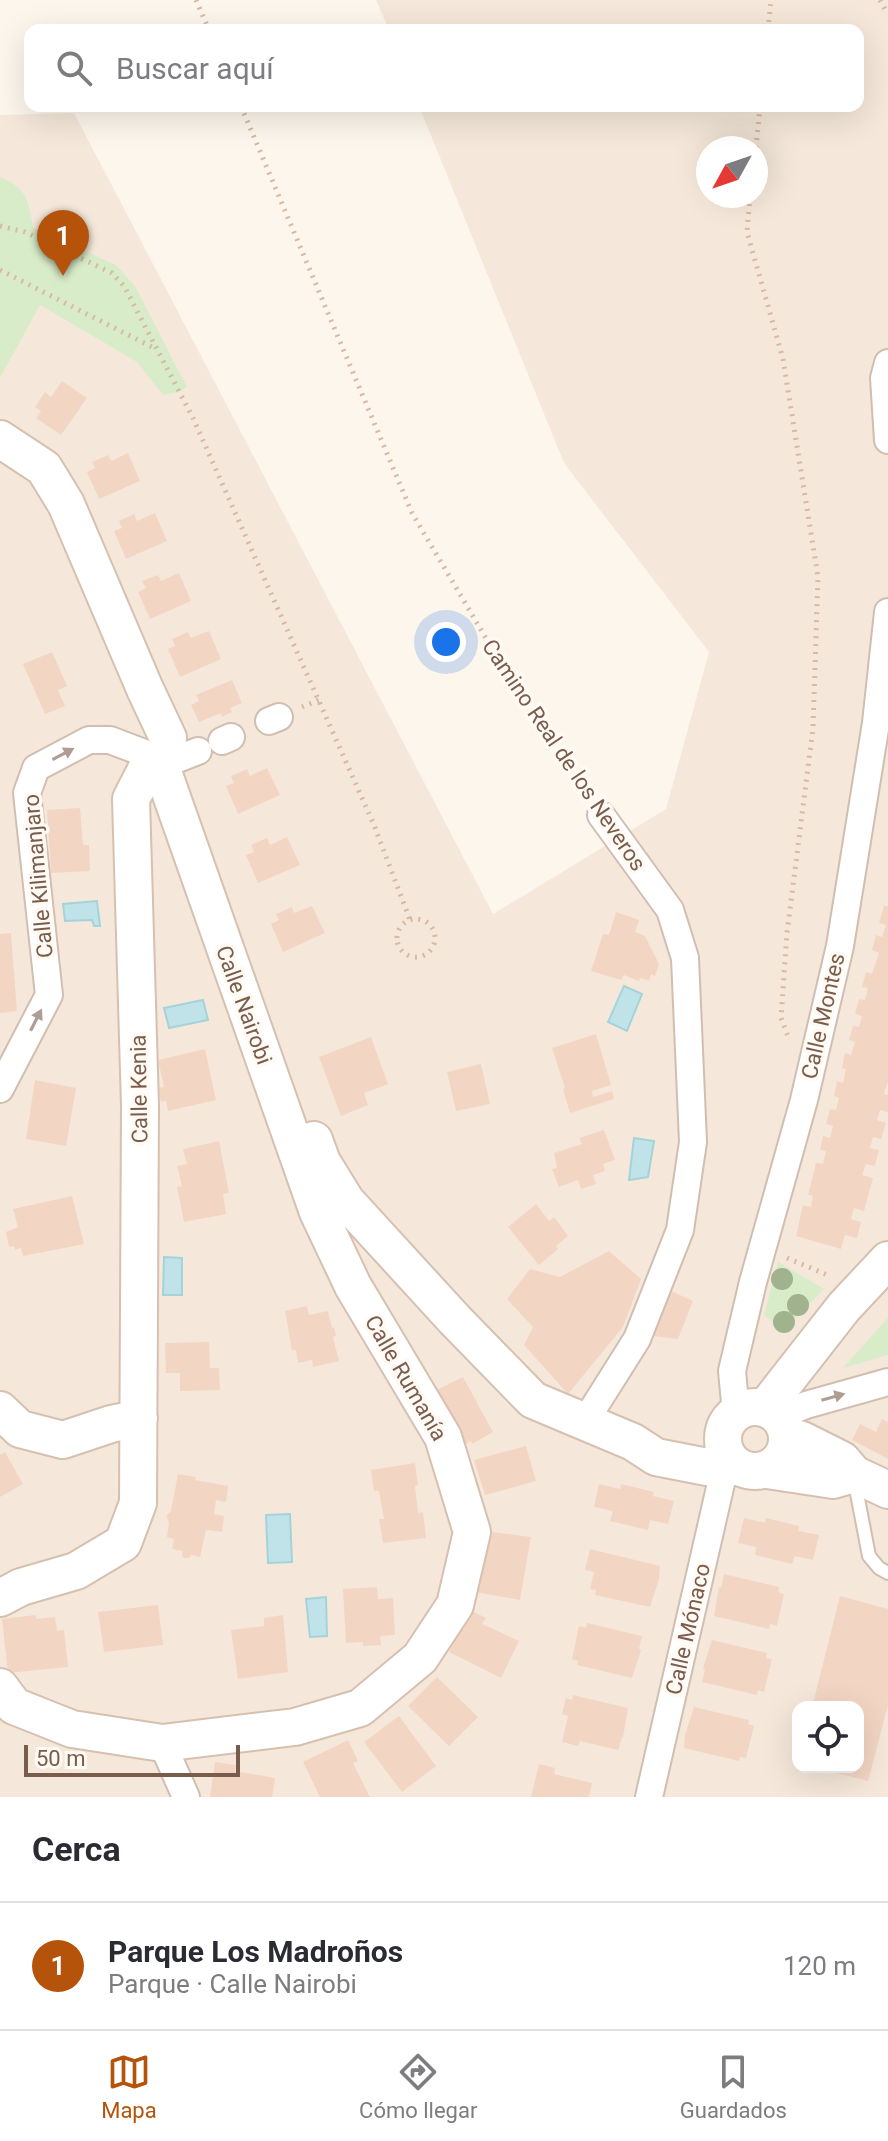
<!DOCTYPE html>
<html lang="es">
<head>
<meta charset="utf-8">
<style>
  :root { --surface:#fff; --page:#f2f2f3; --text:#2b2b33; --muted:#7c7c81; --line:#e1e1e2; --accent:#b45309 }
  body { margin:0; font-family:Roboto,sans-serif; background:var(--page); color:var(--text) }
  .controls { position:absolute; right:24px; bottom:24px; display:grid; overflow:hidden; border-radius:16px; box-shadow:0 8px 32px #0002 }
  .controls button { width:72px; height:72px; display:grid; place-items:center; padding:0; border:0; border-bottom:2px solid var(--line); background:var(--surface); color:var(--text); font:40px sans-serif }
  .compass { position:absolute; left:696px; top:136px; width:72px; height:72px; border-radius:50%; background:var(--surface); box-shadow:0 8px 32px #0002; rotate:230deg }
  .scale { position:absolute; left:24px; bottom:20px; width:216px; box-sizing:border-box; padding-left:8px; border:4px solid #7a5c4d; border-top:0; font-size:22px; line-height:28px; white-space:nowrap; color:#7a5c4d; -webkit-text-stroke:6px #fffaf3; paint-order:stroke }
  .you { position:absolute; left:446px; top:642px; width:28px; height:28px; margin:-20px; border:6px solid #fff; border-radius:50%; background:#1a73e8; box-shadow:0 0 0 12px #1a73e833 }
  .badge { display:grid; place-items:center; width:52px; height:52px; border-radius:50%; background:var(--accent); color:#fff; font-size:26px; font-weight:700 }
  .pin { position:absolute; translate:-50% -66px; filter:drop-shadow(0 2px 4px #0008) }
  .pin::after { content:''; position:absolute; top:42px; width:28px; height:24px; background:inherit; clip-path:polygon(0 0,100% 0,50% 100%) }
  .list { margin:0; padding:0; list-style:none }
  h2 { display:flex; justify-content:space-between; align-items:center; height:104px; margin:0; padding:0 32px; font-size:34px }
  h2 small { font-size:26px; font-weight:400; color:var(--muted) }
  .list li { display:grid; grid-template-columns:52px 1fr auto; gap:24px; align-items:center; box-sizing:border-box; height:128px; padding:0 32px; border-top:2px solid var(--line) }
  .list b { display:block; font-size:30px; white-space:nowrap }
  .list p { margin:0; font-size:26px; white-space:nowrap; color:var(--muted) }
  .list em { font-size:26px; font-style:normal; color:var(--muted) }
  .icon { flex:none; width:44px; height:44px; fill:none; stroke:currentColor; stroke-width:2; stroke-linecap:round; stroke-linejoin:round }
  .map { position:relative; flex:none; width:888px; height:1797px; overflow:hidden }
  .search { position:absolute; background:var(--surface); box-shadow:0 8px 32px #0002; left:24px; right:24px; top:24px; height:88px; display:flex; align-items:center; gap:20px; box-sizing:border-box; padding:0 28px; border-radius:16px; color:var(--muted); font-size:30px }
  .sheet { height:232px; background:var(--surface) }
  nav { display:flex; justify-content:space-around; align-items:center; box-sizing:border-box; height:112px; border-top:2px solid var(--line); background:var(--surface); font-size:22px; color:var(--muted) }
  nav a { display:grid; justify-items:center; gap:4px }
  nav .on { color:var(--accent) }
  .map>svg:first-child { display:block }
</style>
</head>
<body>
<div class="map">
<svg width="888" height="1797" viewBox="0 0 888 1797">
  <rect width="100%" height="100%" fill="#fdf6ec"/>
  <path fill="#f5e8da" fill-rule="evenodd" d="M376,0H888V1797H0V115L74,113L493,914L666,809L709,652L564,463L419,106H858V30H389ZM708,148H756V196H708ZM798,1707H858V1767H798Z"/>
  <path fill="#d8ecc9" d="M0,177C27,188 29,201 33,228L116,265L135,286L187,387L180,392L163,395L137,362L40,305L0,378Z
    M778,1262L824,1289L783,1330L764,1315Z
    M888,1318V1355L843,1368Z"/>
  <path fill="#bfe3e8" stroke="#a5d3da" stroke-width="2" d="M97,901L100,926H94L92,920L65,921L63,904Z
    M624,986L642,994L627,1031L608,1022Z
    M203,1000L208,1020L169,1028L164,1008Z
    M634,1138L654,1141L648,1177L629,1180Z
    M164,1257L182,1258V1295H163Z
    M290,1514L292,1562L268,1563L266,1515Z
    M326,1597L327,1636L310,1637L306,1599Z"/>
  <path fill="#f3d5c3" d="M62,381L87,398L61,435L36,418L41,411L35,407L45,392L51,397Z
    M128,453L140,481L99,499L87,472L95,468L92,462L108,455L111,461Z
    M155,513L167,541L126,559L114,531L122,528L119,521L134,514L137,521Z
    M179,573L191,601L150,619L138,592L146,588L142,581L158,575L161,581Z
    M209,631L221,659L180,677L168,649L175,646L172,639L188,632L191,638Z
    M52,652L67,686L58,690L65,706L45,714L23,664Z
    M232,680L242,703L230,708L232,712L222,717L221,713L199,722L191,705L199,701L196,695Z
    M267,768L280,795L238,814L226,786L234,783L231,776L247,769L250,776Z
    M80,808L83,845H89L90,871L51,873L47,810Z
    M287,837L300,865L258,883L246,855L254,852L251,845L267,838L270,845Z
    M312,906L325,933L283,952L271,924L279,920L276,914L292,907L294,913Z
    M884,906H888V1081L884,1094L888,1095V1112L880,1110L877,1120L886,1123L881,1139L873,1137L870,1148L879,1150L875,1166L866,1164L862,1175L873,1178L864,1211L854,1208L851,1219L861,1222L857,1238L845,1235L841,1249L796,1236L803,1205L811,1207L813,1196L808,1195L816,1163L823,1164L826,1151L820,1150L823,1136L830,1138L833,1126L826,1124L830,1109L836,1110L839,1098L834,1096L837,1081L843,1083L846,1069L842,1068L845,1053L851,1055L855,1042L849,1040L853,1026L859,1027L862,1016L855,1014L859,999L865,1000L868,988L862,987L866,972L872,974L879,953L872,950L876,935L882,937L886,925L879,923Z
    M616,912L639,920L635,932L645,936L659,964L655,976L651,974L649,981L640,978L639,981L624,975L621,980L591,971L603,934L609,935Z
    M11,933L17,1011L0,1013V934Z
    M596,1034L611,1085L592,1091L593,1097L612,1091L614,1099L570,1113L563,1089L565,1088L552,1048Z
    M371,1037L388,1084L364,1093L368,1105L341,1116L319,1057Z
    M205,1049L216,1100L168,1111L166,1101L161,1102L158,1088L164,1087L158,1060Z
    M481,1064L490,1104L456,1111L447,1072Z
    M35,1080L76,1088L66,1146L26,1139Z
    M604,1130L615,1160L603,1164L605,1171L593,1175L596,1184L581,1189L578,1180L559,1187L552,1169L557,1168L554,1153L582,1144L579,1138Z
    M219,1141L229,1193L223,1194L226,1214L184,1222L177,1187L182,1186L177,1166L187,1164L183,1149Z
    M72,1196L84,1244L23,1256L21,1248L15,1250L14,1246L9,1247L6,1232L18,1227L13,1209Z
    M536,1204L549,1221L554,1217L568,1236L556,1246L558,1249L539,1265L508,1227Z
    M609,1251L641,1279L623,1327L568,1394L524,1345L533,1327L507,1299L530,1269L560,1277Z
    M671,1291L693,1301L687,1316L678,1339L653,1336Z
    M307,1306L309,1315L328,1311L332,1328L334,1327L336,1336L333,1337L339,1361L313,1367L312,1360L298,1363L296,1350H292L285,1311Z
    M209,1342L210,1368H219L220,1390L180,1391V1373H166L165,1343Z
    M463,1377L493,1432L472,1444L471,1441L461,1447L430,1393Z
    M882,1419L888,1422V1459L852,1440L860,1424L876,1432Z
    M526,1446L536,1481L485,1495L474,1460Z
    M5,1452L23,1484L0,1497V1455Z
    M415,1463L418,1485L415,1486L418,1513L423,1512L426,1538L383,1543L379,1519H384L379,1491H374L371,1470Z
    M178,1474L196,1477L195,1480L228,1486L226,1502L216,1500L214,1514L224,1516L222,1532L206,1530L200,1557L191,1555L189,1558H184L182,1555L183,1551L172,1549L174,1539L167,1537L169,1522L166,1516L171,1511Z
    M599,1484L620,1489L621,1484L654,1492L653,1496L674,1501L668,1524L650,1520L648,1530L610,1521L613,1511L594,1507Z
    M744,1518L765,1523L766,1518L799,1526L798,1531L819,1535L813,1560L795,1556L792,1564L755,1555L756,1547L738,1543Z
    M484,1531L531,1537L520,1600L475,1592Z
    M590,1549L660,1566L659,1579L650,1607L595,1595L596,1590L590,1589L594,1572L585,1570Z
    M724,1574L779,1587L778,1592L784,1594L777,1626L770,1624L769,1629L714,1616L719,1587L721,1588Z
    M377,1587L378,1599L393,1598L395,1635L380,1636L381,1645L363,1646V1642L346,1643L343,1589Z
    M840,1596L888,1609V1705L868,1781L816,1768L858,1767V1707H812Z
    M158,1605L163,1645L104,1652L98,1612Z
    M470,1610L486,1618L482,1624L519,1641L501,1678L449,1652Z
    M36,1615V1619L55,1617L57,1631L64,1630L68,1667L8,1673L2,1619Z
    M283,1615L288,1672L238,1679L231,1630L264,1626V1618Z
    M587,1623L642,1636L639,1649L641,1650L632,1678L577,1665L578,1661L572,1659L579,1626L586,1628Z
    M712,1640L767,1653L766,1658L772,1659L764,1692L758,1690L757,1695L702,1682L705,1669L703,1668Z
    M437,1677L478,1717L449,1746L408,1706Z
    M573,1695L628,1708L623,1737H622L618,1750L580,1741L578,1746L562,1742L568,1716L562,1714L566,1698L572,1700Z
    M694,1707L749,1720L748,1724L754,1726L746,1758L740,1757L739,1761L684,1748L685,1735Z
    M399,1716L436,1766L402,1792L364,1742Z
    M348,1740L358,1761L353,1763L370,1797H320L303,1762Z
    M215,1762L236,1765L235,1771L275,1778L272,1797H210Z
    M539,1764L555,1768L554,1774L592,1783L589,1797H531Z"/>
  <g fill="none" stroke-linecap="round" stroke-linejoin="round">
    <defs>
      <path id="lane" d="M855,1483L869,1556L879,1568L888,1573"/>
      <path id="street" d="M888,363L884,378L888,440
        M269,721L279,717
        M222,741L231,737
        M175,760L198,751
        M0,1089L49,995L27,793L36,768L89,740H110L144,753
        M736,1413L732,1371L753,1282L804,1100L840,946L876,723L888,612
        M779,1416L806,1405L888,1382
        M584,1423L637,1339L680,1230L693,1142L685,958L670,910L601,815
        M162,1743L186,1797
        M649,1797L722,1479L736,1465"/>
      <path id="secondary" d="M0,439L44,468L66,504L145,689L168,738
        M314,1140L322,1162L346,1201L455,1320L533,1400L633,1442L656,1457L707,1467L728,1456
        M723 1439a32 32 0 1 1 64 0a32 32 0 1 1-64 0Z
        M765,1408L844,1307L888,1260
        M0,1410L20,1429L63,1440L111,1424L139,1418
        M788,1436L802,1440L842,1460L854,1474L888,1490
        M767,1470L833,1480L854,1474
        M0,1598L21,1587L76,1571L123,1543L138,1503L140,1106L131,799L149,764
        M0,1687L14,1706L72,1729L162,1743L295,1727L360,1708L420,1658L455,1605L472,1532L443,1437L353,1286L318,1212L162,769"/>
    </defs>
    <use href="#lane" stroke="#d1beb0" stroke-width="16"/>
    <use href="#street" stroke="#d1beb0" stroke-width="30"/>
    <use href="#secondary" stroke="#d6c0b0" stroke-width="40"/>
    <path stroke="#d9b8a5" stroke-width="5" stroke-dasharray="2 6" stroke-linecap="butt" d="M196,0L209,30
      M880,0L886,11H888
      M768,30L771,0
      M241,106L412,513L503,667L588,796
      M756,148L760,106
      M750,196L747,232L783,359L818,577L813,728L787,933L781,1018L789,1039
      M0,226L25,232L112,273L124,286L193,418L374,825L410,920
      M0,270L156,349
      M302,707L319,700
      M397 938a19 19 0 1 1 38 0a19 19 0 1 1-38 0Z
      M787,1258L830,1276"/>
    <use href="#lane" stroke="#fff" stroke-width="12"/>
    <use href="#street" stroke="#fff" stroke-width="26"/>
    <use href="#secondary" stroke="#fff" stroke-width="36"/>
  </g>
  <g fill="#a0b28e">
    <circle cx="782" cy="1279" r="11"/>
    <circle cx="798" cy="1305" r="11"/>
    <circle cx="784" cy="1322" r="11"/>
  </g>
  <defs><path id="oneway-solid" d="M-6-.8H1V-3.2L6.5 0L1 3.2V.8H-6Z" transform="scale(2)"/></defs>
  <g fill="#af9d94">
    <use href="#oneway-solid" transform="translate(63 754) rotate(-28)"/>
    <use href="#oneway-solid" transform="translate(36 1020) rotate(-63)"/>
    <use href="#oneway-solid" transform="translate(833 1397) rotate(-16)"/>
  </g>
  <g text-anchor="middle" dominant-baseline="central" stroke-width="7" stroke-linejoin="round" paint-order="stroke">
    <g font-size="22" fill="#7a5c4d" stroke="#fffaf3">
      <text transform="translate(564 755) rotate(56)">Camino Real de los Neveros</text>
      <text transform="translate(38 876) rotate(-95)">Calle Kilimanjaro</text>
      <text transform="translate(244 1005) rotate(70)">Calle Nairobi</text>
      <text transform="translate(823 1016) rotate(-77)">Calle Montes</text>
      <text transform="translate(139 1089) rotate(-91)">Calle Kenia</text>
      <text transform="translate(406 1378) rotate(60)">Calle Rumanía</text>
      <text transform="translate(688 1629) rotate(-77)">Calle Mónaco</text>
    </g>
  </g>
</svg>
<div class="controls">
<button><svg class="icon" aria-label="locate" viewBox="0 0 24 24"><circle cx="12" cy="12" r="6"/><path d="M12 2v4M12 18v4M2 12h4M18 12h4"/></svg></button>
</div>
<svg class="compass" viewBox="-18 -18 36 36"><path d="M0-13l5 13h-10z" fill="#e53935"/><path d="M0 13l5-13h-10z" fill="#7c7c81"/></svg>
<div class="scale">50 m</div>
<div class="you"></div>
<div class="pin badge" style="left:63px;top:276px">1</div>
<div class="search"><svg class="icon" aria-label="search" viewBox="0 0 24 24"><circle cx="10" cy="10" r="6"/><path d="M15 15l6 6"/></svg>Buscar aquí</div>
</div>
<section class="sheet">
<h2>Cerca<small></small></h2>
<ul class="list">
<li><span class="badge">1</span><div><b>Parque Los Madroños</b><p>Parque · Calle Nairobi</p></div><em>120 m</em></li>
</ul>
</section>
<nav>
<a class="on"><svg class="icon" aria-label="map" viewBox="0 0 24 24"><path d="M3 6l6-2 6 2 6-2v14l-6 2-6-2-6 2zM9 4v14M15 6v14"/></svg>Mapa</a>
<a><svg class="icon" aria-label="directions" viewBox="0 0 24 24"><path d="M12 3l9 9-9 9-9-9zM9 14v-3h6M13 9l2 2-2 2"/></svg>Cómo llegar</a>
<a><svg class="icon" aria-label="saved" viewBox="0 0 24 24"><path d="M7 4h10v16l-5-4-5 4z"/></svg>Guardados</a>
</nav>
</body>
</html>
